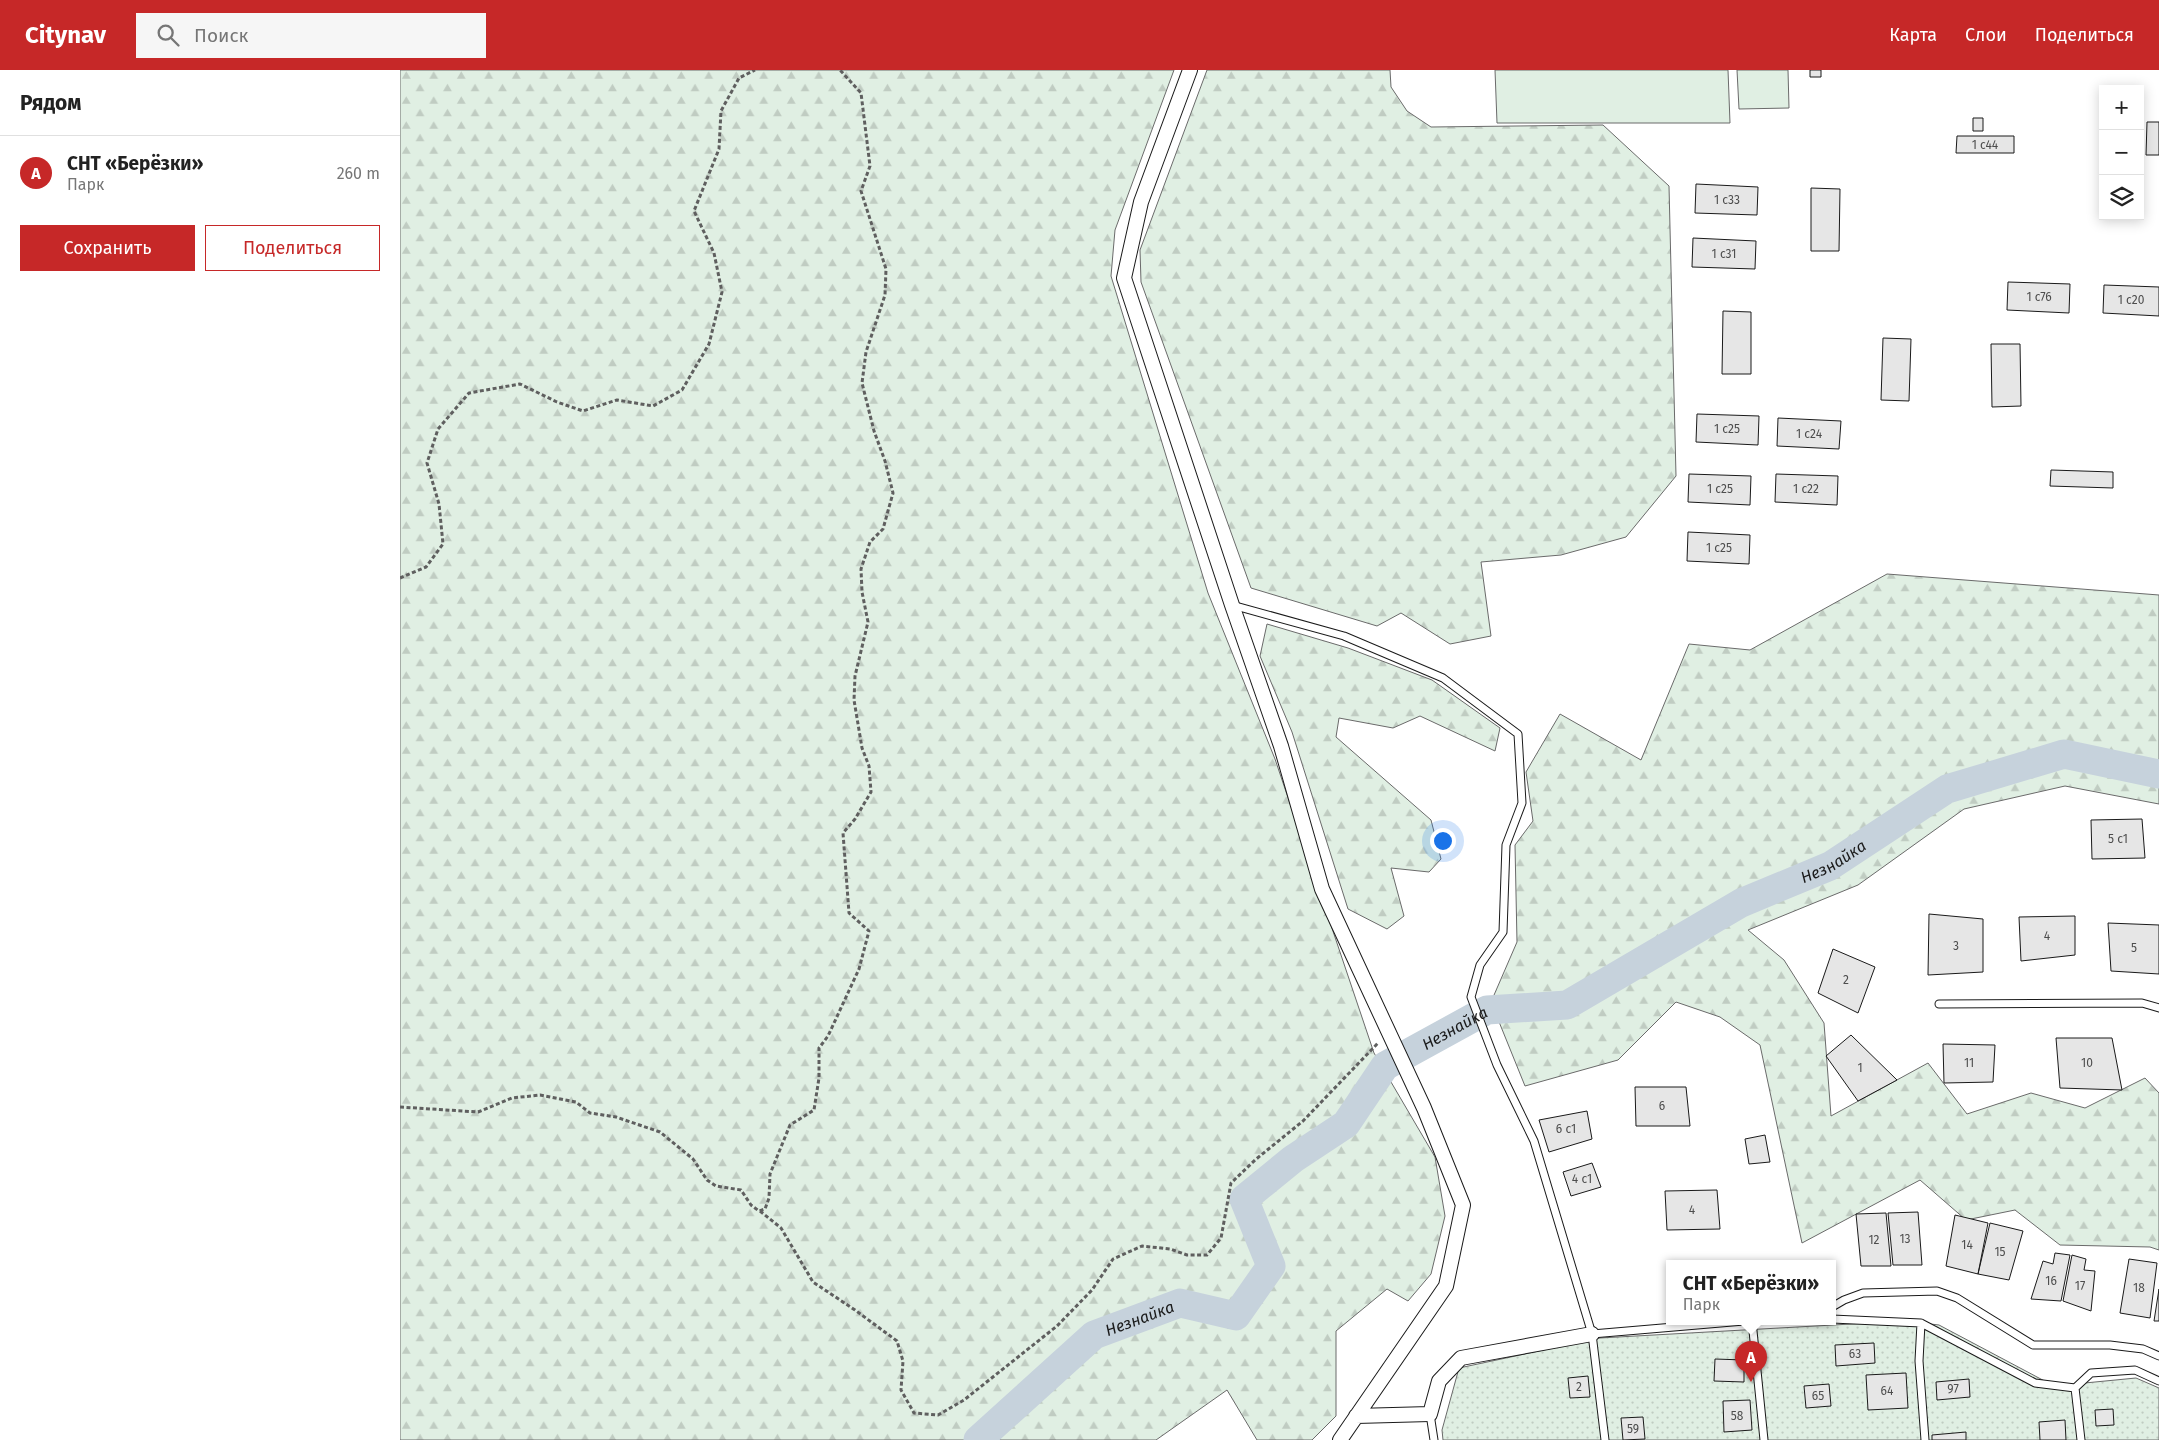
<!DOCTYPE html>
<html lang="ru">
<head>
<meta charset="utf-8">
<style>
  :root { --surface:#fff; --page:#f6f6f6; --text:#222; --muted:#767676; --line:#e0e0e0; --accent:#c62828 }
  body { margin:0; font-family:"Fira Sans",sans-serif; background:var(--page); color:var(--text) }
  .controls { position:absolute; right:15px; top:15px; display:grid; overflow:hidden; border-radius:0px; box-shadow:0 2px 12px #0003 }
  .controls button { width:45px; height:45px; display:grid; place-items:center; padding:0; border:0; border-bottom:1px solid var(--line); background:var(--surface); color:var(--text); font:25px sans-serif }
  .you { position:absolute; left:1042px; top:770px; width:18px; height:18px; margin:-12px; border:4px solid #fff; border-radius:50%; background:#1a73e8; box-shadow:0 0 0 8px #1a73e833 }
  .badge { display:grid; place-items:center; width:32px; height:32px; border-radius:50%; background:var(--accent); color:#fff; font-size:16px; font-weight:700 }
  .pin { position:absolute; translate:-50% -41px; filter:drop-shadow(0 1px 2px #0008) }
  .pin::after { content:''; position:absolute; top:26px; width:18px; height:15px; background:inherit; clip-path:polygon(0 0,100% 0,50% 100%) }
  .popup { position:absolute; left:1266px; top:1190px; width:170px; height:65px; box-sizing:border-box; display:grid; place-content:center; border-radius:0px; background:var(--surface); filter:drop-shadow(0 1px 4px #0005); font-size:16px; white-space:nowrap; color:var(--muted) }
  .popup b { font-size:19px; color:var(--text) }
  .popup::after { content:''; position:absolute; left:50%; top:100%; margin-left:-10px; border:10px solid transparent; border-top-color:var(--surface) }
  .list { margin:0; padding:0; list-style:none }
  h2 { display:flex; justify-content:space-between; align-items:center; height:65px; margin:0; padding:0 20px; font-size:21px }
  h2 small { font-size:16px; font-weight:400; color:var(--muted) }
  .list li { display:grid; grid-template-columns:32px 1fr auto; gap:15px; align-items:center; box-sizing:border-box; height:75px; padding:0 20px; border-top:1px solid var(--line) }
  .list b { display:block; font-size:19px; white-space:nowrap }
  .list p { margin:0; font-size:16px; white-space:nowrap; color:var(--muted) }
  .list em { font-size:16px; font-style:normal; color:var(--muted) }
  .actions { display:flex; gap:10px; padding:15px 20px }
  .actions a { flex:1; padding:11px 0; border:1px solid var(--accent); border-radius:0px; text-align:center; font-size:18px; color:var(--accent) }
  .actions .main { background:var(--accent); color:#fff }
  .icon { flex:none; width:28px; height:28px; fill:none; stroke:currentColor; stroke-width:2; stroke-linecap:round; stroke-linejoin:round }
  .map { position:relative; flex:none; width:1759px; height:1370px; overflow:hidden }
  header { display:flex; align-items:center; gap:30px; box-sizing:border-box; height:70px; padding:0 25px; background:var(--accent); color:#fff }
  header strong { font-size:24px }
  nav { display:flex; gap:28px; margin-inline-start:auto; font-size:18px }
  .search { width:350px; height:45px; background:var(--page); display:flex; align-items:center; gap:12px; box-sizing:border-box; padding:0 18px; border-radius:0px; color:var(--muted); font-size:19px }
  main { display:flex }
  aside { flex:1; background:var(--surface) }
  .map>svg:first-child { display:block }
</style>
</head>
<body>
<header>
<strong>Citynav</strong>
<div class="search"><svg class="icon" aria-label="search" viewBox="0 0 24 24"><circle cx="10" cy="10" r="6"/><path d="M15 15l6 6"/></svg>Поиск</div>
<nav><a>Карта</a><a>Слои</a><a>Поделиться</a></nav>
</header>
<main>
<aside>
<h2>Рядом<small></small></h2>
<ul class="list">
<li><span class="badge">A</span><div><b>СНТ «Берёзки»</b><p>Парк</p></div><em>260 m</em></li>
</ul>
<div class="actions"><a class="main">Сохранить</a><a>Поделиться</a></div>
</aside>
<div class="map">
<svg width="1759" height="1370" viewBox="0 0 1759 1370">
  <defs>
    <pattern id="forest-firs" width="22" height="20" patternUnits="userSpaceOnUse" patternTransform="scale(1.25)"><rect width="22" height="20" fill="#e0efe3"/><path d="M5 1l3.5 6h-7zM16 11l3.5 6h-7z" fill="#c0ccc2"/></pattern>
    <pattern id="garden-dots" width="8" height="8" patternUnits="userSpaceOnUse" patternTransform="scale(1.25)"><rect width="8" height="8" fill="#e0efe3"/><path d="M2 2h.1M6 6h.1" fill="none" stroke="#c0ccc2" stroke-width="1.8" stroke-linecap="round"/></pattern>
  </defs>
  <rect width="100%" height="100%" fill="#fff"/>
  <path fill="#e0efe3" stroke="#6a6a6a" d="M1095,0H1328L1330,53H1097Z
    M1337,0H1388L1389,38L1339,39Z"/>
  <path fill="url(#forest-firs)" stroke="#6a6a6a" d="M0,0H774L715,160L711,206L808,523L875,689L974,983L1035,1087L1045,1146L1031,1204L1008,1231L987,1219L936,1261V1346L912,1370H857L827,1320L756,1370H0Z
    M807,0H990L991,17L1007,41L1031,57L1203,55L1269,116L1276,406L1226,467L1161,485L1081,492L1091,566L1050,574L1001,543L977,556L851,518L741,212L740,180Z
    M1487,504L1759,525V734L1665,716L1564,739L1458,815L1348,860L1384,890L1424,953L1431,1046L1528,993L1567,1044L1631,1023L1685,1038L1745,1008L1759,1023V1180L1750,1177L1660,1175L1615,1140L1566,1150L1520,1110L1402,1173L1360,975L1320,947L1276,932L1218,990L1125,1016L1091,932L1117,872L1115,775L1133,751L1126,702L1160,644L1241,690L1289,574L1350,580Z
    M867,554L948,578L1032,610L1100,658L1095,681L1020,646L993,658L939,648L936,667L1031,750L1041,789L1029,802L991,798L1004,846L987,859L948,839L892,662L860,586Z"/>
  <path fill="url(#garden-dots)" stroke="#6a6a6a" d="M1505,1251L1539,1255L1654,1316L1736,1308L1759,1318V1370H1043L1042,1360L1059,1298L1200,1268Z"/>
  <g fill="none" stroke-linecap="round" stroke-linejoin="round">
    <path stroke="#c6d2dc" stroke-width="29" id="s1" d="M578,1370L694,1265L780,1233L836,1246L871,1196L844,1129L893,1089L946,1054L985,996L1087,940L1167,935L1341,833L1430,796L1547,719L1664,684L1759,704"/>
  </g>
  <path fill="#e6e6e6" stroke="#1a1a1a" d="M1410,0H1421V7H1410Z
    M1573,48H1583V61H1573Z
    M1747,52H1759V85H1746Z
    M1557,66H1614V83H1556Z
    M1296,114L1358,117L1357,145L1295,143Z
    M1411,118L1440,119L1439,181H1411Z
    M1293,168L1356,171L1355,199L1292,197Z
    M1608,212L1670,214L1669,243L1607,240Z
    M1704,215L1759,217V246L1703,243Z
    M1323,241L1351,242V304H1322Z
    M1483,268L1511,269L1509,331L1481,330Z
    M1591,274H1620L1621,336L1592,337Z
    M1297,344L1359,346L1358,375L1296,372Z
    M1378,348L1441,351L1439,379L1377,376Z
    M1651,400L1713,402V418L1650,416Z
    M1289,404L1351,406L1350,435L1288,432Z
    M1376,404L1438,406L1437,435L1375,432Z
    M1288,462L1350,465L1349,494L1287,491Z
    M1742,749L1745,788L1692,789L1691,750Z
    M1529,844L1583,849V902L1528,905Z
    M1675,846V885L1621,891L1619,847Z
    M1708,853L1759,855V904L1711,901Z
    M1433,879L1475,897L1458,943L1418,923Z
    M1451,965L1497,1010L1458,1031L1426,986Z
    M1656,968H1712L1722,1020L1660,1018Z
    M1543,974L1595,975L1593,1012L1544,1013Z
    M1235,1017H1286L1290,1056H1236Z
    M1187,1041L1192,1069L1149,1082L1139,1050Z
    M1365,1065L1370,1092L1349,1094L1345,1069Z
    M1192,1093L1201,1117L1171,1126L1163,1102Z
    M1317,1120L1320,1159L1267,1160L1265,1121Z
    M1518,1142L1522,1195H1493L1488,1143Z
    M1486,1143L1491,1196H1461L1456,1144Z
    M1555,1145L1588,1153L1578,1204L1546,1196Z
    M1590,1153L1623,1161L1609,1210L1578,1204Z
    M1655,1183L1670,1185L1661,1231L1631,1229L1643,1191L1653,1194Z
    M1672,1185L1686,1189L1684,1200L1695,1201L1691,1241L1663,1231Z
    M1729,1189L1757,1193L1750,1248L1720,1243Z
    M1759,1219V1251H1754Z
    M1474,1273L1475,1293L1436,1296L1435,1275Z
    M1315,1289L1344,1290V1312L1314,1311Z
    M1506,1303L1508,1338L1468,1340L1466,1305Z
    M1188,1306L1190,1327L1170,1328L1168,1308Z
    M1569,1309L1570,1327L1537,1330L1536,1312Z
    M1429,1314L1431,1336L1406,1338L1404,1316Z
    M1350,1330L1352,1360L1324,1362L1323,1331Z
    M1713,1339L1714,1355L1696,1356L1695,1340Z
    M1243,1347L1245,1369L1223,1370L1221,1348Z
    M1665,1350L1666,1370H1640L1639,1352Z
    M1566,1362V1370H1532V1365Z"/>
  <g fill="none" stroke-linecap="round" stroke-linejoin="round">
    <defs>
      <path id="lane" d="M832,535L944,566L1043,608L1118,664L1122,733L1106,775L1103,862L1080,895L1071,927L1097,995L1134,1071L1192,1264L1205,1370
        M1539,934L1742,933L1759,938
        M1432,1237L1444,1230L1463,1223L1537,1221L1557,1228L1633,1275H1710L1743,1279L1759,1286
        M1432,1249L1521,1253L1635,1313L1675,1318L1691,1303L1735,1300L1759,1311
        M1352,1251L1364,1370
        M1521,1253L1519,1291L1525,1370
        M1192,1264L1344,1251
        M1675,1318L1681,1370
        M1030,1344L1034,1370"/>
      <path id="street" d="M790,0L741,132L724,208L832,535L881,676L922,819L1024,1038L1063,1135L1046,1216L940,1370
        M956,1346L1030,1344L1039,1311L1061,1288L1192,1264"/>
    </defs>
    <use href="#lane" stroke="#1a1a1a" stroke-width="9"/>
    <use href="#street" stroke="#1a1a1a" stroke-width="16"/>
    <path stroke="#5f5f5f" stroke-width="3" stroke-dasharray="4 2.5" stroke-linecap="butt" d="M0,508L26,497L43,474L39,434L27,393L38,359L69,323L120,314L157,332L183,341L217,330L253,336L282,320L309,274L322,222L314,183L294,141L319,79L321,41L339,8L355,0
      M0,1037L78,1042L112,1028L140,1025L176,1032L190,1043L216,1047L260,1062L293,1089L307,1110L316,1116L341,1120L351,1135L359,1141L365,1139L369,1128L370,1104L390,1055L414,1040L419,1008V978L428,966L459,899L469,861L449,843L443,763L455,749L471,722L469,696L462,678L454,630L455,606L468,552L462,522L461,499L470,472L483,459L493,423L485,391L474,361L462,313L466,282L485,225L486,199L461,121L470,96L461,23L440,0
      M360,1141L381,1158L413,1212L455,1240L497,1271L503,1291L501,1320L514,1343L538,1345L564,1330L657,1256L692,1220L713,1189L742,1176L770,1179L787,1185H807L821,1168L831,1113L855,1090L903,1051L979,972"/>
    <use href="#lane" stroke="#fff" stroke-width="7"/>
    <use href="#street" stroke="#fff" stroke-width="14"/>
  </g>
  <g text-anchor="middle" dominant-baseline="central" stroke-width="4" stroke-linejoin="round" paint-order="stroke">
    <g font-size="12" fill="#4d4d4d">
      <text x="1585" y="75">1 с44</text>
      <text x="1327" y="130">1 с33</text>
      <text x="1324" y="184">1 с31</text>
      <text x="1639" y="227">1 с76</text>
      <text x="1731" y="230">1 с20</text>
      <text x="1327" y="359">1 с25</text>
      <text x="1409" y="364">1 с24</text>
      <text x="1320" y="419">1 с25</text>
      <text x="1406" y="419">1 с22</text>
      <text x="1319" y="478">1 с25</text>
      <text x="1718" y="769">5 с1</text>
      <text x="1647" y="866">4</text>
      <text x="1556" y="876">3</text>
      <text x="1734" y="878">5</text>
      <text x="1446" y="910">2</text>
      <text x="1569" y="993">11</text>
      <text x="1687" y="993">10</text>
      <text x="1460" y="998">1</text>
      <text x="1262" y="1036">6</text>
      <text x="1166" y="1059">6 с1</text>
      <text x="1182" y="1109">4 с1</text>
      <text x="1292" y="1140">4</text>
      <text x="1505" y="1169">13</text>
      <text x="1474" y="1170">12</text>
      <text x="1567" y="1175">14</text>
      <text x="1600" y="1182">15</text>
      <text x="1651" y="1211">16</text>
      <text x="1680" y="1216">17</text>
      <text x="1739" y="1218">18</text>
      <text x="1455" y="1284">63</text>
      <text x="1179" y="1317">2</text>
      <text x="1553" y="1319">97</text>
      <text x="1487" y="1321">64</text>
      <text x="1418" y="1326">65</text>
      <text x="1337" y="1346">58</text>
      <text x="1233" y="1359">59</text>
    </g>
    <g font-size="16" font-style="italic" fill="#1a1a1a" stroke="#fff">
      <text stroke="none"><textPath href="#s1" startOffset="1135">Незнайка</textPath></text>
      <text stroke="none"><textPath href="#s1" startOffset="715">Незнайка</textPath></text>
      <text stroke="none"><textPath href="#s1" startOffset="205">Незнайка</textPath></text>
    </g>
  </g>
</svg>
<div class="controls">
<button>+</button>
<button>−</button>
<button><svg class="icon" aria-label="layers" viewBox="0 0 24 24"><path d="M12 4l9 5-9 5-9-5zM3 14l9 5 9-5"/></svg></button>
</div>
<div class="you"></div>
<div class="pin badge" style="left:1351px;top:1312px">A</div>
<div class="popup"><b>СНТ «Берёзки»</b>Парк</div>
</div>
</main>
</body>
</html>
